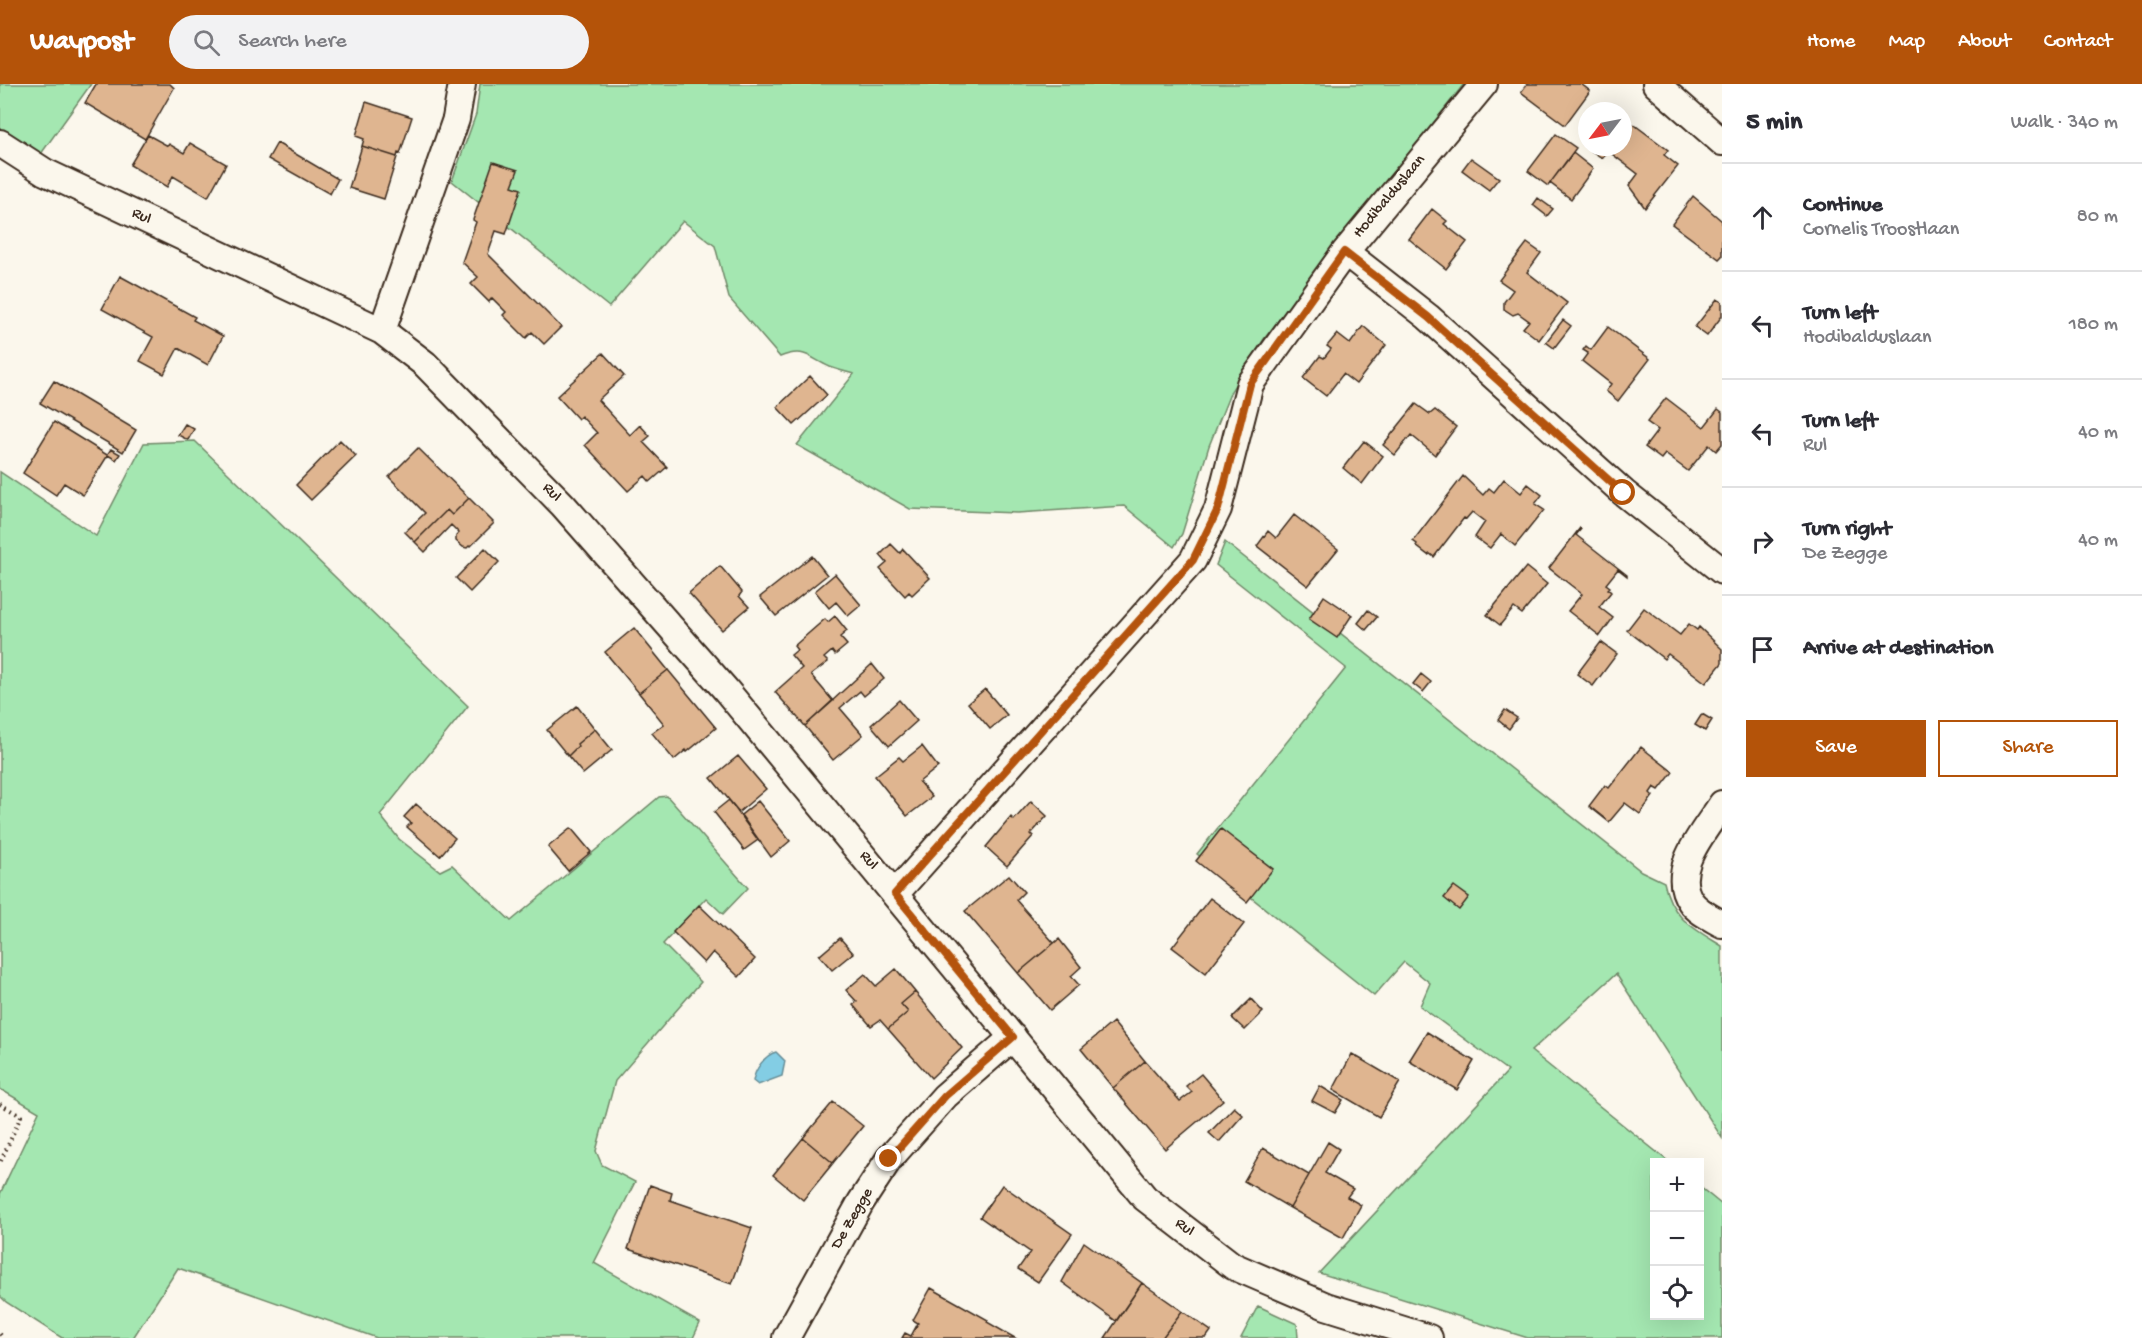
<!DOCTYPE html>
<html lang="en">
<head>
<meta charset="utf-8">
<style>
  :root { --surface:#fff; --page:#f2f2f3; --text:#2b2b33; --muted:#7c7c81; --line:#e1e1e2; --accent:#b45309 }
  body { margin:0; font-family:"Gochi Hand",sans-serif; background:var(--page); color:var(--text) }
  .controls { position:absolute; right:18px; bottom:18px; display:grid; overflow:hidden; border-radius:0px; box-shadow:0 6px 24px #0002 }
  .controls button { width:54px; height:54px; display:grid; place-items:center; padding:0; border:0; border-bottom:2px solid var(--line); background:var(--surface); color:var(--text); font:30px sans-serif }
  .compass { position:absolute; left:1578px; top:18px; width:54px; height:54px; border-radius:50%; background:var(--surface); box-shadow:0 6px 24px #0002; rotate:238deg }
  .stop { position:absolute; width:18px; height:18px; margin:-14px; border:4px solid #b45309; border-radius:50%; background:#fff }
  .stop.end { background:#b45309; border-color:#fff; box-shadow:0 2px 6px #0008 }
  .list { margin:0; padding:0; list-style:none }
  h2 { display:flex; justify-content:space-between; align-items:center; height:78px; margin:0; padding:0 24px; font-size:26px }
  h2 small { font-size:20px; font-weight:400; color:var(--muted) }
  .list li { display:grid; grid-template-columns:39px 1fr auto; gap:18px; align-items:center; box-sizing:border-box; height:108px; padding:0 24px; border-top:2px solid var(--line) }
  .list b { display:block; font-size:22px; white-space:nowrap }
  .list p { margin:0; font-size:20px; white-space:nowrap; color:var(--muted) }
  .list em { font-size:20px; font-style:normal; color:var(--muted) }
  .actions { display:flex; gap:12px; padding:18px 24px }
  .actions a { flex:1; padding:14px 0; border:2px solid var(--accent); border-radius:0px; text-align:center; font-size:21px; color:var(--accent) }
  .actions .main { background:var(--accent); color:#fff }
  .icon { flex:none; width:33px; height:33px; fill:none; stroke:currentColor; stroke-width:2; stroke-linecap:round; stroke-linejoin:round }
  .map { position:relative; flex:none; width:1722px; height:1254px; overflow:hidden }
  header { display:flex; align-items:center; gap:36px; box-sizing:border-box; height:84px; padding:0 30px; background:var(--accent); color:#fff }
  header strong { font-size:28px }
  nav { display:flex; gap:33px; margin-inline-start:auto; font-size:21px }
  .search { width:420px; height:54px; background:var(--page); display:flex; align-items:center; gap:15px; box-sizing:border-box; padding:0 21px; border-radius:33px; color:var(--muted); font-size:22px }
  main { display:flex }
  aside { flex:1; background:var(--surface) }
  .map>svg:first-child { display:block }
</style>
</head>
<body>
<header>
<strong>Waypost</strong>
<div class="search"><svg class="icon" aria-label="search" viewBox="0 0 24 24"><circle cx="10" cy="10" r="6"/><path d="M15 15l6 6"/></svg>Search here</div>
<nav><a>Home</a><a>Map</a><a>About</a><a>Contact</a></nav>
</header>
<main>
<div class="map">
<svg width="1722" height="1254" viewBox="0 0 1722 1254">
  <rect width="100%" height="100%" fill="#fbf7ec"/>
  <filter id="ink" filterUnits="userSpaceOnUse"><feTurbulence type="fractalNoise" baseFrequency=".0167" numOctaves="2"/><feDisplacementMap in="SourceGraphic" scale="12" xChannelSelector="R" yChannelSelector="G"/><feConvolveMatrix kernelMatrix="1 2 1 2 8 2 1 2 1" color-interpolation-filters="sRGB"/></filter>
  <g filter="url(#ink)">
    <path fill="#a4e7b1" stroke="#708868" stroke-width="1.5" d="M0,0H91L38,74L0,50Z
      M480,0H1464L1264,255L1231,307L1209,362L1182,450L1174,463L1124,422L1017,429L910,425L797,361L854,290C846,288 838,286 830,283C809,274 805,263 780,273L729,214L715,162L683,137L609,223L452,97L476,30Z
      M195,357L468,622L380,731L399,755L440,787L452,781L511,837L659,713L667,712L748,804L723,830L706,814L663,860L701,898L615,997L596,1067L602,1081L635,1098L594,1179L700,1239L693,1254H377L178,1184L133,1254H62L6,1218L0,1212V1110L39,1028L0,1005V388L96,452L144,359Z
      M1225,458L1641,787L1664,798C1671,834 1693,844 1722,862V1054L1616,890L1531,967L1669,1078H1654V1232H1700V1103L1722,1121V1254H1528L1319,1189L1508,987L1420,922L1430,899L1404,878L1374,912L1197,770L1346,584L1216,481Z
      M1258,1222L1297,1240L1298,1254H1241Z"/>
    <path fill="#83cde4" stroke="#668c95" stroke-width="1.5" d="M776,968L785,977L782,992L758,1001L753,997C755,985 765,971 776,968Z"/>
    <path fill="#dfb590" stroke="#3b2a1e" stroke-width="1.5" d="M96,0H170L174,4L145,55L85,19Z
      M1527,0H1581L1590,7L1565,41L1521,8Z
      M366,18L412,33L400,70L398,69L397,73L362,62L364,55L356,52Z
      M1628,36L1668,66L1664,71L1678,82L1645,124L1629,102L1638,90L1608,67L1602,74L1592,67L1595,63H1623V42Z
      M1556,50L1576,64L1548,102L1528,87Z
      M148,51L168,62L169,60L184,69L190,59L226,80L208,113L173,92L167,103L130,81Z
      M277,59L338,95L330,110L268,75Z
      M362,62L397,73L384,115L349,104Z
      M1573,69L1593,85L1571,115L1550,99Z
      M1471,74L1499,94L1489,106L1462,86Z
      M493,78L518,86L512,102L521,105L506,150L496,147L488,170L561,243L544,260L532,248L526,254L503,231L506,228L492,214L489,218L471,200L478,193L462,178L476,138L473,136Z
      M1693,112L1722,137V172L1719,175L1672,140Z
      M1538,114L1553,125L1547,132L1533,121Z
      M1432,125L1447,137L1444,140L1467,158L1446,185L1409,155Z
      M1527,159L1541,169L1527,188L1567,219L1539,256L1523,244L1529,237L1518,229L1513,231L1504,225V218L1513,206L1499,196Z
      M120,192L195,233L193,236L223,252L208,281L178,264L164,290L140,277L153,253L102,225Z
      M1717,215L1722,218V232L1707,252L1695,243Z
      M1563,236L1571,242L1554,264L1546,258Z
      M1363,242L1386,261L1356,300L1343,290L1326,312L1303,294L1320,272L1324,274L1331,265L1327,262L1337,250L1350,260Z
      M1608,243L1650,275L1618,317L1606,307L1611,300L1582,277L1588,269L1583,266L1586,262L1591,266Z
      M603,269L624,292L598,316L630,351L640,341L650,352L643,358L667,383L650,398L645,392L628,407L585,361L597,349L581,332L578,335L557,312Z
      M810,292L827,311L794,341L777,323Z
      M54,297L136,346L123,368L40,319Z
      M1666,314L1704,343L1718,325L1722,328V360L1716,367L1709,361L1688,387L1665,370L1661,375L1645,363L1658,346L1647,338Z
      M1416,320L1430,330L1435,326L1456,343L1435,371L1411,351L1395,371L1383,361Z
      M54,338L107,371L111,365L120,370L116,376L108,371L83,411L64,399L56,411L23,389Z
      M185,340L194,345L188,356L178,351Z
      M340,356L356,372L311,416L296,401Z
      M1364,357L1383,372L1362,400L1343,384Z
      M418,364L469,414L452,431L447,426L415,458L405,448L425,429L389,393Z
      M1463,392L1483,411L1489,404L1494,408L1504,395L1521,409L1528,400L1542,411L1535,420L1544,426L1515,462L1501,450L1490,464L1475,453L1485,438L1472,428L1466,435L1464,434L1434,473L1430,470L1428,471L1416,462L1417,460L1413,457Z
      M469,414L494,439L471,462L470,461L467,464L463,463L456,457V452L459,449L451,441L425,468L415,458L447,426L452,431Z
      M1294,431L1338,465L1308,502L1257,462L1268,447L1276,454Z
      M1580,444L1581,445L1576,451L1627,491V492L1618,485L1606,500L1610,503L1608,505L1611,508L1599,523L1613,534L1600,552L1568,527L1582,510L1549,484Z
      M891,460L900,469L903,465L930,494L912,511L909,508L905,512L880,485L887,479L880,471Z
      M485,464L499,478L470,508L456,494Z
      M812,472L827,491L776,532L760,513Z
      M720,482L742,508L739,512L749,523L722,546L689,509Z
      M1526,483L1547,500L1522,530L1514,524L1500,541L1487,531Z
      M835,490L861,521L848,532L836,518L829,524L815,507Z
      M1324,512L1352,531L1337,554L1309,535Z
      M1644,524L1680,551L1689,540L1697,546L1699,543L1722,565V579L1706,599L1668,570L1664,575L1627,546Z
      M1368,526L1377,533L1366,546L1358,539Z
      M835,532L847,547L840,553L847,561L835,571L832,567L824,574L828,578L811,591L833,617L805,642L775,608L802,584L791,571L797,566L794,562L825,535L828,538Z
      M634,544L668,586L639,609L605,568Z
      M1601,558L1617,570L1593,602L1577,590Z
      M872,580L884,595L864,612L860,607L840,624L863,651L833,676L805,642Z
      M668,586L716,644L687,668L686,666L674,676L652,649L664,640L639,609Z
      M1421,590L1431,598L1423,608L1413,600Z
      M985,605L1007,631L990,645L968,619Z
      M899,616L917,637L889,662L871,641Z
      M577,622L595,645L577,660L578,662L568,672L547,646Z
      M1505,626L1517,634L1509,645L1498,636Z
      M1702,630L1712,636L1705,647L1695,641Z
      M595,645L612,666L583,690L568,672L578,662L577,660Z
      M922,662L938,683L919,698L932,713L907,732L875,692L899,673L903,677Z
      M1641,663L1673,688L1659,706L1654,703L1650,709L1653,712L1640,730L1625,719L1609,738L1589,722L1605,701L1609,704Z
      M738,672L766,705L739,728L711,694Z
      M729,716L758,756L744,766L714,728Z
      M758,717L790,757L771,773L741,731Z
      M1031,717L1047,732L1031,750L1033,752L1007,782L986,763L1011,733L1014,736Z
      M416,720L455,754L440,772L407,743L411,739L404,733Z
      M571,744L591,768L568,787L548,763Z
      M1221,745L1273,785L1247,818L1196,777Z
      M1009,791L1024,808L1016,816L1054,859L1018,889L965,827Z
      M1454,802L1469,813L1459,826L1444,814Z
      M1210,814L1244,840L1206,889L1172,863Z
      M699,821L755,875L739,893L713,868L704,879L673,848Z
      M840,854L853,869L832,886L818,870L820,871Z
      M1059,855L1081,883L1071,892L1079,901L1050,926L1018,889Z
      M896,885L915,908L901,920L908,928L888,945L880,936L871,942L853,921L857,918L846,906L865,890L876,902Z
      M915,908L962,964L931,994L888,945L908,928L901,920Z
      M1251,915L1263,928L1245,946L1232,934Z
      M1113,938L1145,977L1113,1004L1081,965Z
      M1427,948L1474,977L1457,1006L1409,977Z
      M1352,970L1400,998L1379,1033L1333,1006Z
      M1145,977L1180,1017L1192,1008L1186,1002L1201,990L1223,1016L1165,1065L1113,1004Z
      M1320,1002L1343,1016L1335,1029L1312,1017Z
      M833,1018L863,1042L833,1079L803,1054Z
      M1234,1023L1243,1031L1219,1058L1209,1049Z
      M803,1054L833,1079L803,1116L773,1091Z
      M1328,1058L1339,1065L1325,1089L1353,1105L1347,1113L1361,1121L1343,1154L1290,1124Z
      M1263,1064L1309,1091L1290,1124L1244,1097Z
      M650,1101L672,1109L670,1116L752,1144L732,1200L628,1165Z
      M1002,1101L1072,1150L1038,1198L1018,1185L1030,1168L980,1133Z
      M1084,1158L1142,1199L1116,1237L1062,1198Z
      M1142,1199L1182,1227L1162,1254H1105Z
      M931,1204L988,1236L987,1238L1015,1254H902L905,1249L911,1252L918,1239L913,1236Z
      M1182,1227L1211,1247L1206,1254H1162Z"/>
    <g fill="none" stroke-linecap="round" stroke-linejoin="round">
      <defs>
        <path id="minor" d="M1656,0L1722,58
          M0,59L45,88L382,247L425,280L563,421L726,606L1145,1114L1233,1182L1326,1222L1429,1254
          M1345,168L1428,233L1624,409L1722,487
          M382,247L456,35L462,0
          M1722,720C1705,747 1668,786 1691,818C1698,828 1712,834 1722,840
          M895,810L1193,476L1218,425L1250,300L1345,168L1484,0
          M786,1254L861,1118L889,1075L945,1012L1013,953"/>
      </defs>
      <use href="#minor" stroke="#3b2a1e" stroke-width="30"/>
      <path stroke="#3b2a1e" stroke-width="4" stroke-dasharray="1.5 4.5" stroke-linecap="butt" d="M0,1020L21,1032L0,1079
        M0,1250L3,1254"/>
      <use href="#minor" stroke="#fbf7ec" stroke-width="26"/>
    </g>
  </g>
  <g fill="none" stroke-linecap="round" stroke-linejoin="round" filter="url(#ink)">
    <path stroke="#b45309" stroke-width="8" d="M889,1075L945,1012L1013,953L895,810L1193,476L1218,425L1250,300L1344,168L1428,233L1623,409"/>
  </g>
  <g text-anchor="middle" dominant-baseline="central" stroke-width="6" stroke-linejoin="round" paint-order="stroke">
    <g font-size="16" fill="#3b2a1e" stroke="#fbf7ec">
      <text transform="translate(1390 113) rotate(-50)">Hodibalduslaan</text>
      <text transform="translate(141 133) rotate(25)">Rul</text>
      <text transform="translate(551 409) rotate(46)">Rul</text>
      <text transform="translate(868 777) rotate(50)">Rul</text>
      <text transform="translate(853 1135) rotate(-60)">De Zegge</text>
      <text transform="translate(1184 1144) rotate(37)">Rul</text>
    </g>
  </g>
</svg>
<div class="controls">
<button>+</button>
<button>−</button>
<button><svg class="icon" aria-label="locate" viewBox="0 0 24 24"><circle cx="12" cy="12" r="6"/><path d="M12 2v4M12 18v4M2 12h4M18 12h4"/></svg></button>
</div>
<svg class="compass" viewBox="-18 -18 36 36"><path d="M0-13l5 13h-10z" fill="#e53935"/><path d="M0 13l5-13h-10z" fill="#7c7c81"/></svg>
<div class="stop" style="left:1623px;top:409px"></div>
<div class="stop end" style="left:889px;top:1075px"></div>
</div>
<aside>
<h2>5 min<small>Walk · 340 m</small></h2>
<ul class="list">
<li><svg class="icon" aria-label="ahead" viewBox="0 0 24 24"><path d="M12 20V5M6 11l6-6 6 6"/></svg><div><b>Continue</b><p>Cornelis Troostlaan</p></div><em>80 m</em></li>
<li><svg class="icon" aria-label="left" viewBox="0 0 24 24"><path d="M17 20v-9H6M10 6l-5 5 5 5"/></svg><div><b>Turn left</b><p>Hodibalduslaan</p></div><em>180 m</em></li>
<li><svg class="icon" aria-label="left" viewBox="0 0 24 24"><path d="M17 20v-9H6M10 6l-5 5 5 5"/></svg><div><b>Turn left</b><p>Rul</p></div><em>40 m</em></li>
<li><svg class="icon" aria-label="right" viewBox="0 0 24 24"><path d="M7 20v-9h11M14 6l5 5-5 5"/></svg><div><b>Turn right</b><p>De Zegge</p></div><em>40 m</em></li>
<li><svg class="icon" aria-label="arrive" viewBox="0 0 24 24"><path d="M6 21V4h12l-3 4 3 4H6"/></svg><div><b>Arrive at destination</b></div></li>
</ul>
<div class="actions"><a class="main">Save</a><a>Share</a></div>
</aside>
</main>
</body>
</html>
